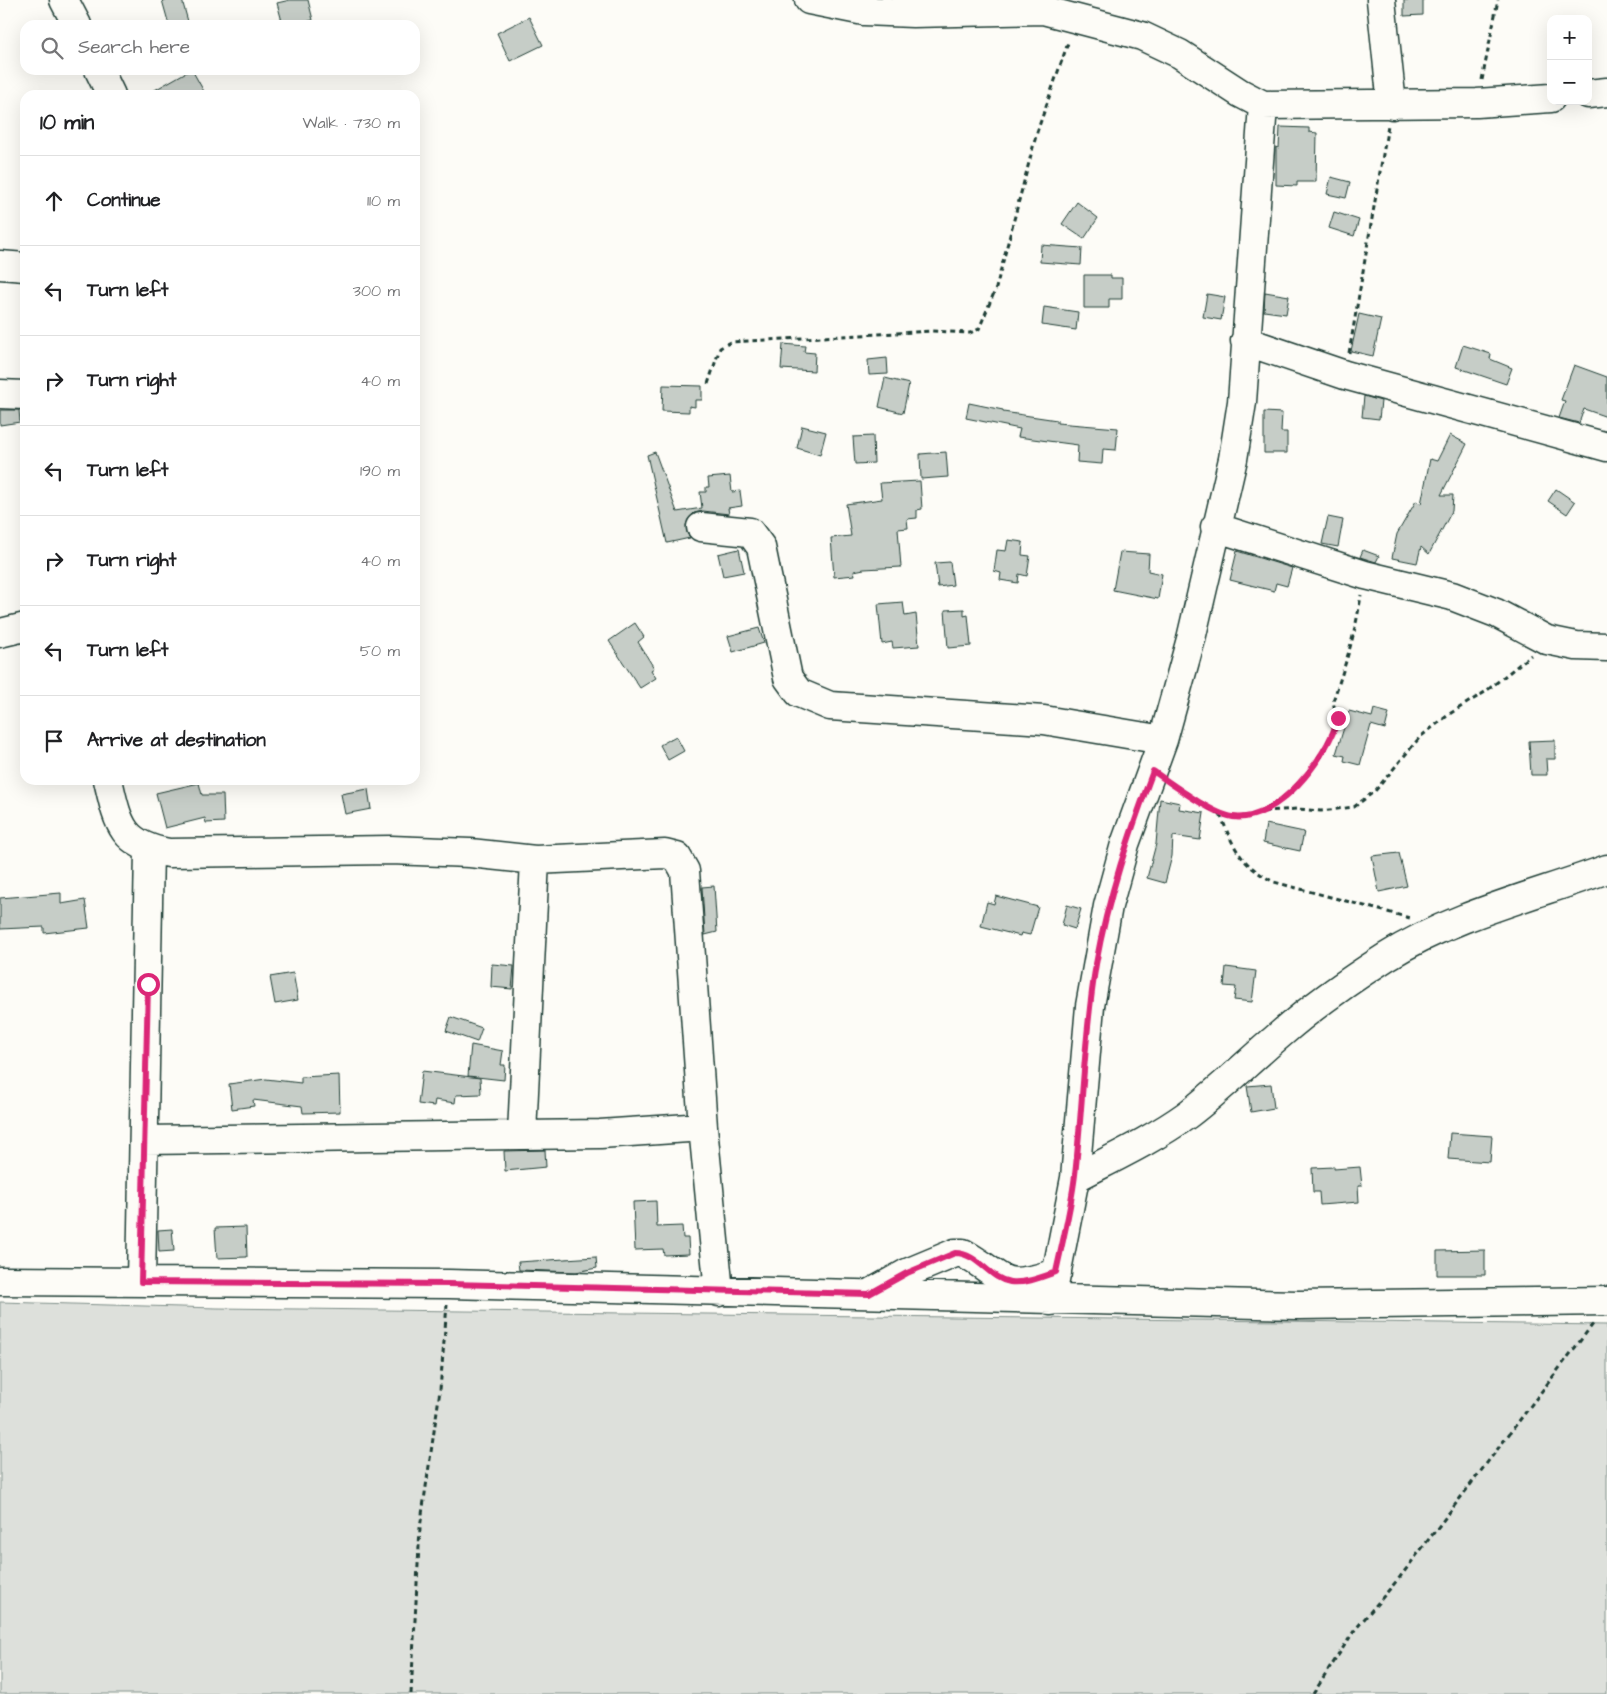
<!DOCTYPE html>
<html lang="en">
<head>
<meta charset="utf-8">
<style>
  :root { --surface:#fff; --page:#f6f6f6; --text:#202124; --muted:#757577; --line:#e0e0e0 }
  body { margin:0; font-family:"Architects Daughter",sans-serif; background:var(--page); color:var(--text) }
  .controls { position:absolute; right:15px; top:15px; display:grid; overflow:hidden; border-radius:10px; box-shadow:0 5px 20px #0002 }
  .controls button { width:45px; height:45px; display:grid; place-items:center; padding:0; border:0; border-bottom:1px solid var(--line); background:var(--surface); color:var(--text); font:25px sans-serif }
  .stop { position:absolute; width:15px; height:15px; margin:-11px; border:4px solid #db2777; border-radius:50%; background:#fff }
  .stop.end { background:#db2777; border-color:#fff; box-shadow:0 1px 5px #0008 }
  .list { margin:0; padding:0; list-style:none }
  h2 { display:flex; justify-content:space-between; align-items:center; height:65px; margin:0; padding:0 20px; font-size:21px }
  h2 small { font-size:16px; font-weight:400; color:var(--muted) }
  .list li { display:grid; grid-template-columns:32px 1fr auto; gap:15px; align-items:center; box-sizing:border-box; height:90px; padding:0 20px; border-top:1px solid var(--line) }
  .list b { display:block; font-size:19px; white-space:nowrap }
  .list em { font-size:16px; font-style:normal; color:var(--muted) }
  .icon { flex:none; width:28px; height:28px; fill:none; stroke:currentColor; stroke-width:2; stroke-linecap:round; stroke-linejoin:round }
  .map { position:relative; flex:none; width:1607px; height:1694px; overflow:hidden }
  .search { position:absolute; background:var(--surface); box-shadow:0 5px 20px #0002; left:20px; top:20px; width:400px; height:55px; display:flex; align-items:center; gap:12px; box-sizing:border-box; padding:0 18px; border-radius:15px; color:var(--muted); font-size:19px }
  .panel { position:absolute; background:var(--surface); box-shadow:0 5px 20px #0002; left:20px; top:90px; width:400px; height:695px; border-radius:15px }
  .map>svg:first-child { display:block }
</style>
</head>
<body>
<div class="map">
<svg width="1607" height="1694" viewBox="0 0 1607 1694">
  <rect width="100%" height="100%" fill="#fdfcf7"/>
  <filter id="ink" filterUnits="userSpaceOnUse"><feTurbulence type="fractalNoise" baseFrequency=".02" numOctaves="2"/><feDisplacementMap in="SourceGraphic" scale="10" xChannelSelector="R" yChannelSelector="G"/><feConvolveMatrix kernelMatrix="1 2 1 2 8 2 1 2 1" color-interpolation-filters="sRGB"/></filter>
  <g filter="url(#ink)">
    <path fill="#dde0db" stroke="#7e8e88" d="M0,1302L217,1308L1607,1325V1694H0Z"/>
    <path fill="#c6cdc7" stroke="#1f3d34" d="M162,0H182L189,25H169Z
      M290,0H308L313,20L295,25H283L277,3Z
      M1404,0H1423V15L1404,16Z
      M529,17L543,45L510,61L497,33Z
      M192,70L206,95H146L190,70Z
      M1280,127L1309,128V132L1317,133L1316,182H1297V186L1276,185V147L1279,148Z
      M1331,177L1350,182L1346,198L1327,194Z
      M1077,202L1098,218L1084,239L1062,224Z
      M1334,212L1359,220L1354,236L1329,228Z
      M1041,245L1082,248L1081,265L1040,262Z
      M1084,275H1111V278H1122V299H1109V308H1084Z
      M1265,292L1289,296L1286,314L1264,311Z
      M1207,294L1225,297L1221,320L1203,317Z
      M1044,307L1078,312L1076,330L1042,325Z
      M1359,314L1381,319L1373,356L1351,351Z
      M783,344L805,346L804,352L815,353L814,371L781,369Z
      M1463,345L1491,354L1490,359L1512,368L1506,384L1456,367Z
      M887,358L888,374L869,375L868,360Z
      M1574,365L1607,377V417L1584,409L1579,423L1559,418L1565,401L1561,400Z
      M885,378L909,384L903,413L879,407Z
      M663,385L702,386V400H695V407L689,406V412L662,411Z
      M1364,396L1381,401L1379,419L1362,417Z
      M969,403L1003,410V412L1057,420V423L1118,428L1116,450L1103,449L1102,464L1077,462L1078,445L1018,437L1020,429L966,418Z
      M0,410H19L20,422L0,425Z
      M1264,412L1282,413L1281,432H1287V453H1264Z
      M802,426L826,432L820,455L797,448Z
      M1450,435L1467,444L1441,495H1453L1452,511L1429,554L1421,547L1417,563L1392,558L1397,534L1416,501L1421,504L1430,459L1437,461Z
      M873,436L874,463L855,464L853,437Z
      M655,452L677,512L702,508L700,492H706V487H709L708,478L730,476L732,492L740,491L742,506L728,508L729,514L703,511L694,513L689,518L686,525L687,533L690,538L667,543L647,455Z
      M946,452L948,477L921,479L920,454Z
      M920,481L922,509L917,510V518L907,519L908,528L898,529L901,567L864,569L854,571L855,575L834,577L831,538L851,536L846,504L882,499L880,483Z
      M1556,489L1575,502L1567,514L1548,501Z
      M1328,517L1343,520L1338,547L1322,544Z
      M1008,540L1023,542L1022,555L1030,556L1027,576L1019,574L1018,583L1000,580L1001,573L994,571L997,550L1006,551Z
      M739,549L744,572L723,576L718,554Z
      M1363,550L1379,556L1376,562L1360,557Z
      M1237,551L1292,568L1287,586L1276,583L1274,591L1230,580Z
      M1120,552L1149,554L1148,571L1162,574L1158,599L1113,590Z
      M950,562L953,585L938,587L935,563Z
      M903,602L905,616L916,614L919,646L893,648L892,642L882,644L878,604Z
      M964,609V616L968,615L971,646L948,648L945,610Z
      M635,623L644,637L638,642L654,668L651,670L656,678L640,688L609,641Z
      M759,628L764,643L733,652L728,636Z
      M1374,709L1389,713L1385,729L1371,725L1360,765L1344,761L1345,756L1336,754L1349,711L1372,717Z
      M676,736L684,751L668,760L660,745Z
      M1555,740V759H1546L1547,775H1531L1529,741Z
      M199,783L202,795H223L224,822L206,823L205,818L165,828L156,793Z
      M368,789L371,809L345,814L341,794Z
      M1160,799L1180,803L1179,809L1204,813L1200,840L1173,836L1172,856L1165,883L1147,878L1156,844Z
      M1266,824L1304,832L1300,851L1263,843Z
      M1399,853L1407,886L1379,892L1372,856Z
      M714,886L717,932L705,935L702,887Z
      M61,893V904L85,900L89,928L44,933V927L0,929V898Z
      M996,896L1038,907L1030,935L1021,933L1020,936L981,926L987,902L994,904Z
      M1067,905L1081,909L1075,929L1062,925Z
      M492,964L514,966L512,989L491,987Z
      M1226,967L1256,971L1252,1002L1234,1000L1236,987L1224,986Z
      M293,973L298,1000L275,1004L270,977Z
      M451,1017L482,1028L477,1042L446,1031Z
      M471,1045L503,1051L501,1065H505L504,1080L468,1076Z
      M422,1071L480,1078L481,1094L456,1095L455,1103L435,1100L434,1106L418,1104Z
      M339,1075L340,1112L303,1113L302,1106L253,1100L254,1106L232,1109L229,1084L266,1079L301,1083V1077Z
      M1271,1084L1274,1108L1251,1112L1247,1086Z
      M1450,1133L1492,1136L1490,1162L1448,1159Z
      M545,1150L546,1167L505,1171L504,1151Z
      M1334,1167V1169L1360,1167L1362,1186H1358L1359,1202L1320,1205L1319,1192H1313L1312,1168Z
      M656,1201L657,1227L682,1226L683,1238H688L689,1254L664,1255L663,1249L635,1250L633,1202Z
      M246,1227L247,1257L217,1258L215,1228Z
      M172,1229L174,1251L159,1252L158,1230Z
      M1485,1250V1275H1437V1251Z
      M596,1257L597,1268L576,1272L519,1270L518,1262Z"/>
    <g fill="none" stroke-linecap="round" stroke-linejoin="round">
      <defs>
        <path id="minor" d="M64,0L77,25
          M809,0L864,11L913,13L1043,10L1142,36L1180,54L1240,93L1263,105L1477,103L1551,98
          M1381,0L1392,105
          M99,70L111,95
          M1588,94L1607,92
          M0,265L25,267
          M1245,341L1345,375L1607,447
          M0,394L25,395
          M701,527L750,532L761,547L788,678L799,693L830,706L1044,720L1163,740
          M1215,527L1365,575L1452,596L1496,613L1547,640L1576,646L1607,647
          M0,633L25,627
          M108,780C118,823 121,845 169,853L391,850L470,853L535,860L665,854L677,857L685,871L703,1127L719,1292
          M522,1134L535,860
          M144,1140L600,1134L703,1127
          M1075,1178C1113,1158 1152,1140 1187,1115C1220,1090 1250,1060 1282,1033C1314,1005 1350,980 1386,957C1453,915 1533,896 1607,869
          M0,1281L449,1284L1298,1305L1607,1301
          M141,1282L149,850
          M871,1293L907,1273L955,1253H963C1010,1280 998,1291 1057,1273
          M1051,1301L1075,1178L1090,1006L1108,906L1125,844L1163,740L1191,639L1233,459L1242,402L1263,105"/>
      </defs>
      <use href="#minor" stroke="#1f3d34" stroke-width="31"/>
      <path stroke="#1f3d34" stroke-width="3" stroke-dasharray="5 4" stroke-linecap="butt" d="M1482,80L1498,0
        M1349,353L1388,125
        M708,384L720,348L731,342L932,331L970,333L979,329L996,288L1037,132L1069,40
        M1170,783C1189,794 1211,814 1233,817C1277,822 1324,760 1336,723C1340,713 1331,707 1334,698C1346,663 1356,631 1361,595
        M1264,811L1298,809L1321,811L1354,807L1375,791L1420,737L1451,713L1485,692L1531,655
        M1220,814C1234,849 1240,864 1274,882L1410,918
        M411,1694L420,1528L440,1390L447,1305
        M1313,1694L1354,1631L1400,1577L1593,1324"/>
      <use href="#minor" stroke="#fdfcf7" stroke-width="28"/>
    </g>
  </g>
  <g fill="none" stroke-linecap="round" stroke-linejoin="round" filter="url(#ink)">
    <path stroke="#db2777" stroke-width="6" d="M148,984L141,1282L449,1284L869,1294L907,1273L955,1253C978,1253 989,1279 1010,1282C1025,1284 1042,1277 1056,1272C1063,1240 1071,1208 1075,1175C1083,1105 1084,1034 1096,964C1108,897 1129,835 1153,771C1172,784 1212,814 1233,817C1277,823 1328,757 1338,718"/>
  </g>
</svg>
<div class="controls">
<button>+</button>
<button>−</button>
</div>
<div class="stop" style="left:148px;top:984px"></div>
<div class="stop end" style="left:1338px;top:718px"></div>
<div class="search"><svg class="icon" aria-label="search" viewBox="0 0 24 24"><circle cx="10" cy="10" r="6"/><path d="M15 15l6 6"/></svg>Search here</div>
<section class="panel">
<h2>10 min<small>Walk · 730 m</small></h2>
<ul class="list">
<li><svg class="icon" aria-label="ahead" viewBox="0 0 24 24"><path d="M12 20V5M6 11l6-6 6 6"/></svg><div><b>Continue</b></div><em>110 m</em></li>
<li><svg class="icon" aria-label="left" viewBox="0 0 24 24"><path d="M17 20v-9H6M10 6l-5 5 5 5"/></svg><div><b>Turn left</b></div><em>300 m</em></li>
<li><svg class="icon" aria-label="right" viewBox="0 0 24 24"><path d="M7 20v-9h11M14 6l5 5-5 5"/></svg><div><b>Turn right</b></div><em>40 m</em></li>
<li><svg class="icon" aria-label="left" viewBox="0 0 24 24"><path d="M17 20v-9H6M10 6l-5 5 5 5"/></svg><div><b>Turn left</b></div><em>190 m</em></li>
<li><svg class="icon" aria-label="right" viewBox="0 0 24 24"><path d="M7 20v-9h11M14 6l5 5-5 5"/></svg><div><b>Turn right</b></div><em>40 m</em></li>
<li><svg class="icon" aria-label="left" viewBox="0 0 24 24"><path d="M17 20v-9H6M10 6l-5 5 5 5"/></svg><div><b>Turn left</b></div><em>50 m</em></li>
<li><svg class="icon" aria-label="arrive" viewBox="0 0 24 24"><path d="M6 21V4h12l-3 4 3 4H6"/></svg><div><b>Arrive at destination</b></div></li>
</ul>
</section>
</div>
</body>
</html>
